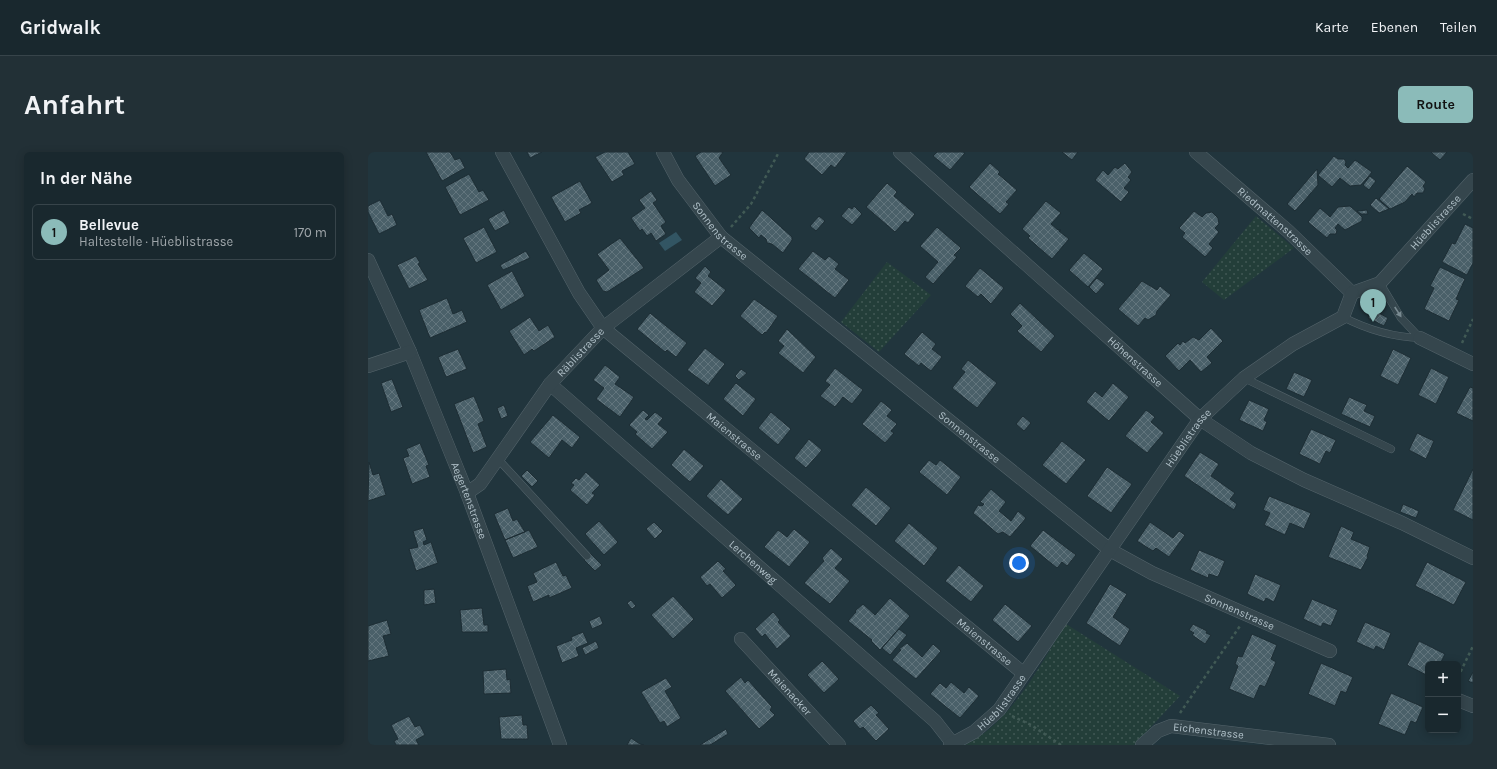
<!DOCTYPE html>
<html lang="de">
<head>
<meta charset="utf-8">
<style>
  :root { --surface:#19282e; --page:#223036; --text:#f1f3f6; --muted:#9fa6aa; --line:#37444a; --accent:#8bbbb9 }
  body { margin:0; font-family:Karla,sans-serif; background:var(--page); color:var(--text) }
  .controls { position:absolute; right:12px; bottom:12px; display:grid; overflow:hidden; border-radius:6px; box-shadow:0 2px 10px #0003 }
  .controls button { width:36px; height:36px; display:grid; place-items:center; padding:0; border:0; border-bottom:1px solid var(--line); background:var(--surface); color:var(--text); font:20px sans-serif }
  .you { position:absolute; left:651px; top:411px; width:14px; height:14px; margin:-10px; border:3px solid #fff; border-radius:50%; background:#1a73e8; box-shadow:0 0 0 6px #1a73e833 }
  .badge { display:grid; place-items:center; width:26px; height:26px; border-radius:50%; background:var(--accent); color:#111; font-size:13px; font-weight:700 }
  .pin { position:absolute; translate:-50% -33px; filter:drop-shadow(0 1px 2px #0008) }
  .pin::after { content:''; position:absolute; top:21px; width:14px; height:12px; background:inherit; clip-path:polygon(0 0,100% 0,50% 100%) }
  .list { margin:0; padding:0; list-style:none }
  h2 { display:flex; justify-content:space-between; align-items:center; height:52px; margin:0; padding:0 16px; font-size:17px }
  h2 small { font-size:13px; font-weight:400; color:var(--muted) }
  .list li { display:grid; grid-template-columns:26px 1fr auto; gap:12px; align-items:center; box-sizing:border-box; height:56px; margin:0 8px 8px; padding:0 8px; border:1px solid var(--line); border-radius:6px }
  .list b { display:block; font-size:15px; white-space:nowrap }
  .list p { margin:0; font-size:13px; white-space:nowrap; color:var(--muted) }
  .list em { font-size:13px; font-style:normal; color:var(--muted) }
  .map { position:relative; flex:none; width:1105px; height:593px; overflow:hidden; border-radius:6px }
  header { display:flex; align-items:center; gap:24px; box-sizing:border-box; height:56px; padding:0 20px; background:var(--surface); border-bottom:1px solid var(--line) }
  header strong { font-size:19px }
  nav { display:flex; gap:22px; margin-inline-start:auto; font-size:14px }
  .intro { display:flex; align-items:center; justify-content:space-between; box-sizing:border-box; height:96px; padding:0 24px }
  h1 { margin:0; font-size:28px }
  .button { padding:10px 18px; border-radius:6px; background:var(--accent); color:#111; font-size:14px; font-weight:700 }
  main { display:flex; gap:24px; padding:0 24px }
  aside { flex:1; background:var(--surface); border-radius:6px; box-shadow:0 2px 10px #0003 }
  .map>svg:first-child { display:block }
</style>
</head>
<body>
<header>
<strong>Gridwalk</strong>
<nav><a>Karte</a><a>Ebenen</a><a>Teilen</a></nav>
</header>
<div class="intro"><h1>Anfahrt</h1><a class="button">Route</a></div>
<main>
<aside>
<h2>In der Nähe<small></small></h2>
<ul class="list">
<li><span class="badge">1</span><div><b>Bellevue</b><p>Haltestelle · Hüeblistrasse</p></div><em>170 m</em></li>
</ul>
</aside>
<div class="map">
<svg width="1105" height="593" viewBox="0 0 1105 593">
  <defs>
    <pattern id="grass-dots" width="8" height="8" patternUnits="userSpaceOnUse"><rect width="8" height="8" fill="#233e39"/><path d="M2 2h.1M6 6h.1" fill="none" stroke="#415854" stroke-width="1.8" stroke-linecap="round"/></pattern>
    <pattern id="building-cross-hatch" width="8" height="8" patternUnits="userSpaceOnUse"><rect width="8" height="8" fill="#4a6069"/><path d="M0 0l8 8M0 8l8-8" fill="none" stroke="#62757d"/></pattern>
  </defs>
  <rect width="100%" height="100%" fill="#21353d"/>
  <path fill="url(#grass-dots)" d="M888,64L926,96L856,148L834,130Z
    M519,110L563,143L511,200L473,170Z
    M698,472L812,544L766,593H597C643,571 671,514 698,472Z"/>
  <path fill="#325563" d="M308,80L314,88L297,99L291,91Z"/>
  <path fill="url(#building-cross-hatch)" stroke="#1d2d34" d="M58,0H82L87,8L92,6L97,16L74,29Z
    M159,0H174L162,6Z
    M237,0H260L267,12L254,19L256,23L244,30L227,5Z
    M333,0H355L351,6L363,23L347,34L327,4Z
    M441,0H479L467,16L463,13L454,23L436,7Z
    M569,0H595L597,1L582,18L565,4Z
    M694,0H710L704,8Z
    M1063,0H1079L1072,8Z
    M966,4L970,7H976L978,10L977,13L980,16L987,8L1004,20L993,33L982,34L972,26L964,35L950,23Z
    M622,11L632,20L630,22L649,38L638,50L641,52L632,62L601,35Z
    M757,11L764,20L760,25L763,28L756,36L761,40L753,50L727,28L735,18L740,23L747,15L750,17Z
    M1039,14L1058,30L1055,34L1057,37L1055,41H1049L1046,45L1044,42L1037,50L1022,57L1011,47Z
    M949,17L950,33L927,59L919,52Z
    M101,22L111,40L115,38L121,48L92,63L77,35Z
    M1002,24L1008,29L1001,38L995,33Z
    M212,29L224,51L211,58L213,61L197,70L183,45Z
    M519,31L529,40L526,44L547,62L540,71L537,69L527,80L498,55Z
    M283,39L289,48L285,51L298,70L293,74L298,82L288,89L283,81L279,84L274,77L272,79L263,66L277,56L271,48Z
    M1008,46L1021,57L1011,61L1002,53Z
    M12,48L20,64L24,62L29,73L11,82L0,60V54Z
    M678,49L693,61L683,72L690,78H693L691,79L701,87L684,107L660,86L662,84L654,77Z
    M486,54L494,62L484,73L473,64L481,55L484,57Z
    M982,54L994,65V69L977,78L970,72L967,76L969,78L968,82H962L959,86L940,70L952,56L962,65L970,55Z
    M136,58L142,71L127,79L120,67Z
    M394,58L424,85V88L415,101L404,92L399,91L398,87L393,83L391,86L381,76Z
    M999,58L1000,62H993L989,59Z
    M826,59L834,65L838,61L844,60L850,66L851,72L847,76L851,80L841,92L845,96L837,105L814,85L817,81L811,76Z
    M451,64L457,69L448,79L442,74Z
    M1097,72L1105,76V111L1099,123L1074,110L1084,91L1087,92Z
    M116,75L129,100L108,111L95,86Z
    M569,75L593,96L586,103L589,105L565,132L557,125L570,110L552,94Z
    M252,86L276,116L239,140L235,139L228,128L241,118L229,102Z
    M158,99L162,106L135,118L132,113Z
    M445,99L457,108L461,104L471,112L467,117L481,128L467,146L430,117Z
    M716,101L735,117L720,135L701,118Z
    M48,104L52,111L50,112L60,128L41,137L29,113Z
    M337,114L343,120L340,124L358,138L344,154L326,140L333,131L327,126Z
    M1072,115L1097,127L1088,147L1091,148L1081,169L1056,157L1066,136L1062,134Z
    M612,116L636,136L623,152L613,142L610,145L597,134Z
    M144,119L157,144L133,158L119,133Z
    M729,126L737,132L728,142L721,135Z
    M774,129L789,138L792,134L803,143L789,159L788,163L780,168L777,166L770,174L750,157Z
    M79,146L85,162L94,158L99,170L62,186L51,158Z
    M386,147L410,164L398,181L397,180L394,183L372,164Z
    M652,151L687,184L673,200L649,179L654,174L642,162Z
    M1004,157L1020,166L1016,174L1000,166Z
    M282,161L319,191L308,205L299,198L297,200L269,177Z
    M162,165L171,179L180,173L187,185L166,199L164,197L156,203L141,179Z
    M843,176L855,189L839,205L844,211L833,220L822,208L811,219L797,204L810,191L812,193L815,189L817,191L825,185L831,188Z
    M419,177L448,205L435,221L410,201L416,194L410,189Z
    M554,180L568,192L564,197L574,205L563,219L553,211L551,214L536,202Z
    M337,196L357,212L341,232V234L319,218Z
    M90,197L99,217L78,225L70,205Z
    M1025,197L1043,206L1030,233L1012,224Z
    M600,208L629,231L609,256L584,236L597,220L593,217Z
    M237,213L252,225L247,232L266,245L252,265L228,247L236,236L225,228Z
    M467,216L495,238L484,252L475,245L467,255L452,244L462,233L457,229Z
    M1063,216L1081,225L1068,252L1050,243Z
    M373,217L379,221L371,228L367,224Z
    M926,220L944,228L936,245L918,237Z
    M24,227L35,255L23,260L13,231Z
    M368,231L388,247L375,264L355,247Z
    M745,231L761,245L741,269L718,250L727,239L734,245Z
    M1102,235L1105,236V269L1088,261Z
    M106,244L116,269L110,272L119,295L105,301L86,252Z
    M981,245L999,253L996,259L1007,264L1002,275L973,262Z
    M881,248L901,257L896,268L899,270L895,279L871,268Z
    M513,249L524,258L519,264L529,272L523,279L526,281L517,291L494,272Z
    M136,253L140,264L133,267L129,256Z
    M275,258L281,263L277,267L279,268L287,260L295,266L290,272L300,280L284,297L267,282L269,280L261,273Z
    M778,258L787,265L783,270L796,281L779,301L757,284Z
    M403,260L423,277L410,293L390,276Z
    M185,263L212,285L204,296L194,288L181,306L162,290Z
    M655,264L663,271L656,279L648,272Z
    M943,277L968,288L962,301L958,299L952,312L931,302Z
    M1049,281L1066,289L1058,307L1041,298Z
    M441,287L454,298L438,316L426,306Z
    M694,289L718,308L698,332L674,313Z
    M52,291L61,313L58,314L62,325L44,332L35,306L41,304L38,297Z
    M316,297L336,314L322,330L303,313Z
    M832,300L851,312L843,324L867,341L862,347L869,352L866,358L816,324Z
    M561,308L568,313L572,308L593,325L579,343L551,320Z
    M1,310L5,323L11,321L18,343L0,349Z
    M739,315L764,332L743,361L719,344Z
    M1105,317V368L1085,358Z
    M159,318L170,329L164,335L153,324Z
    M218,320L232,333L224,341L227,343L219,353L202,338L206,333L203,331L208,326L211,328Z
    M353,327L375,347L360,363L338,344Z
    M498,335L523,356L508,374L483,353Z
    M623,337L638,350L631,359L643,369L650,359L658,366L642,385L635,380L630,382L605,361L610,353L614,354L616,352L612,350Z
    M901,344L943,361L936,377L922,371L917,383L896,373L902,361L895,358Z
    M1035,352L1051,359L1048,366L1032,360Z
    M140,356L145,369L149,367L157,380L137,388L126,362Z
    M231,369L250,390L236,403L217,382Z
    M286,370L295,379L287,387L278,377Z
    M782,370L805,386L811,379L817,383L801,405L788,396L785,399L769,389Z
    M541,371L570,396L556,414L526,389Z
    M973,374L986,380L983,387L1002,395L999,404L1000,405L993,418L960,405Z
    M55,376L59,388L55,390L56,393L63,390L70,411L48,419L41,397L50,395L45,379Z
    M426,377L442,390L421,415L396,395L410,378L419,385Z
    M161,378L170,395L145,406L137,388Z
    M675,378L708,403L699,414L694,410L689,416L662,394Z
    M463,396L475,407L467,416L482,429L462,452L436,431L456,409L454,406Z
    M831,398L857,409L850,425L841,422L840,426L822,418Z
    M222,401L234,413L227,419L216,408Z
    M350,409L358,417L355,419L368,433L354,446L342,432L339,434L332,425Z
    M188,410L195,424L198,423L204,436L181,446V443L165,450L159,434L169,430L165,421Z
    M1059,410L1098,430L1086,453L1047,434Z
    M591,413L616,434L603,450L577,429Z
    M887,422L913,433L906,450L898,446L896,450L879,442Z
    M742,432L759,442L745,465L762,477L752,494L718,471Z
    M66,437L68,451L56,453V438Z
    M305,444L326,467L305,487L283,463Z
    M522,446L542,464L512,498L503,489L504,488L480,469L488,460L487,459L495,452L507,463Z
    M944,447L970,458L963,474L955,471L953,475L935,467Z
    M263,448L268,454L264,457L259,451Z
    M637,452L664,474L650,490L624,468Z
    M114,456L116,473H120V480H94L92,458Z
    M405,460L412,468L410,470L423,484L409,497L397,482L394,485L387,477Z
    M232,464L235,472L224,477L221,469Z
    M19,468L23,482L15,484L21,504L0,509V474Z
    M997,470L1023,481L1016,498L1008,494L1006,498L988,490Z
    M825,472L839,479L838,481L843,483L837,492L824,483L826,481L821,478Z
    M531,477L539,483L522,503L514,496Z
    M215,480L220,491L208,496L211,504L194,511L188,494L204,488L203,485Z
    M884,482L909,493L903,507L908,510L897,535L892,533L886,547L861,537L870,514L867,512L870,504L874,505Z
    M228,489L231,496L217,503L214,496Z
    M1051,489L1077,502L1072,512H1060V524L1039,513Z
    M539,491L554,505L565,492L573,499L548,527L524,508L533,498L531,497Z
    M454,509L471,527L456,541L439,523Z
    M953,511L985,525L978,541L973,539L967,554L940,542Z
    M138,517L139,528L142,527L143,541L116,542L115,519Z
    M1105,520V531L1100,529Z
    M373,525L377,531L380,528L404,555L402,558L407,563L391,577L357,539Z
    M298,526L304,535L297,539L313,566L299,575L296,569L292,571L273,540Z
    M583,530L596,541L601,535L611,544L592,566L562,542L572,531L578,536Z
    M1023,541L1055,555L1048,571L1043,569L1037,583L1010,572Z
    M503,553L511,561L508,563L521,577L508,589L495,575L492,577L485,569Z
    M154,563L155,573H159L160,587H133L131,565Z
    M41,564L47,575L52,573L57,583L48,588L51,593H28L26,589L30,587L23,573Z
    M358,577L360,582L342,593H332Z
    M263,586L272,592L276,593H259Z"/>
  <g fill="none" stroke-linecap="round" stroke-linejoin="round">
    <defs>
      <path id="service" d="M1012,131L1033,166L1052,186
        M975,165C1000,178 1024,185 1052,186
        M876,226L1023,297
        M130,307L219,404"/>
      <g id="minor">
        <path id="s1" d="M134,0L211,141L235,176L655,521"/>
        <path id="s2" d="M295,0L310,28L353,85L742,398L784,421L962,499"/>
        <path id="s3" d="M532,0L832,267L883,301L936,328L1034,371L1105,406"/>
        <path id="s4" d="M828,0L920,79L984,141"/>
        <path id="s5" d="M0,108L42,200L99,341L192,593"/>
        <path id="s6" d="M984,141L1012,131L1105,28"/>
        <path d="M1052,186L1105,212"/>
        <path d="M0,214L42,200"/>
        <path id="s7" d="M182,232L567,569L585,592"/>
        <path id="s8" d="M99,341L112,332L182,232L235,176L353,85"/>
        <path id="s9" d="M373,487L471,593"/>
        <path d="M1090,548L1105,554"/>
        <path id="s10" d="M582,593L606,580L631,558L832,267L876,226L925,192L975,165L984,141"/>
        <path id="s11" d="M774,593L790,579L803,574L961,593"/>
      </g>
    </defs>
    <use href="#service" stroke="#54646b" stroke-width="8"/>
    <use href="#minor" stroke="#54646b" stroke-width="14"/>
    <path stroke="#415a55" stroke-width="2.5" stroke-dasharray="3 3" stroke-linecap="butt" d="M1095,62L1105,67
      M363,75L383,52L411,0
      M1094,191L1105,167
      M1090,525L1105,494
      M812,561L872,474
      M644,564L663,573L693,593"/>
    <use href="#service" stroke="#35464d" stroke-width="7"/>
    <use href="#minor" stroke="#35464d" stroke-width="13"/>
  </g>
  <defs><path id="oneway-solid" d="M-6-.8H1V-3.2L6.5 0L1 3.2V.8H-6Z"/></defs>
  <use fill="#798a91" href="#oneway-solid" transform="translate(1030 160) rotate(57)"/>
  <g text-anchor="middle" dominant-baseline="central" stroke-width="4" stroke-linejoin="round" paint-order="stroke">
    <g font-size="11" fill="#b1c1c9" stroke="#1b2b32">
      <text stroke="none"><textPath href="#s4" startOffset="105">Riedmattenstrasse</textPath></text>
      <text stroke="none"><textPath href="#s6" startOffset="112">Hüeblistrasse</textPath></text>
      <text stroke="none"><textPath href="#s2" startOffset="98">Sonnenstrasse</textPath></text>
      <text stroke="none"><textPath href="#s8" startOffset="182">Räblistrasse</textPath></text>
      <text stroke="none"><textPath href="#s3" startOffset="315">Höhenstrasse</textPath></text>
      <text stroke="none"><textPath href="#s1" startOffset="373">Maienstrasse</textPath></text>
      <text stroke="none"><textPath href="#s2" startOffset="422">Sonnenstrasse</textPath></text>
      <text stroke="none"><textPath href="#s10" startOffset="392">Hüeblistrasse</textPath></text>
      <text stroke="none"><textPath href="#s5" startOffset="261">Aegertenstrasse</textPath></text>
      <text stroke="none"><textPath href="#s7" startOffset="270">Lerchenweg</textPath></text>
      <text stroke="none"><textPath href="#s2" startOffset="746">Sonnenstrasse</textPath></text>
      <text stroke="none"><textPath href="#s1" startOffset="697">Maienstrasse</textPath></text>
      <text stroke="none"><textPath href="#s9" startOffset="72">Maienacker</textPath></text>
      <text stroke="none"><textPath href="#s10" startOffset="68">Hüeblistrasse</textPath></text>
      <text stroke="none"><textPath href="#s11" startOffset="73">Eichenstrasse</textPath></text>
    </g>
  </g>
</svg>
<div class="controls">
<button>+</button>
<button>−</button>
</div>
<div class="you"></div>
<div class="pin badge" style="left:1005px;top:170px">1</div>
</div>
</main>
</body>
</html>
